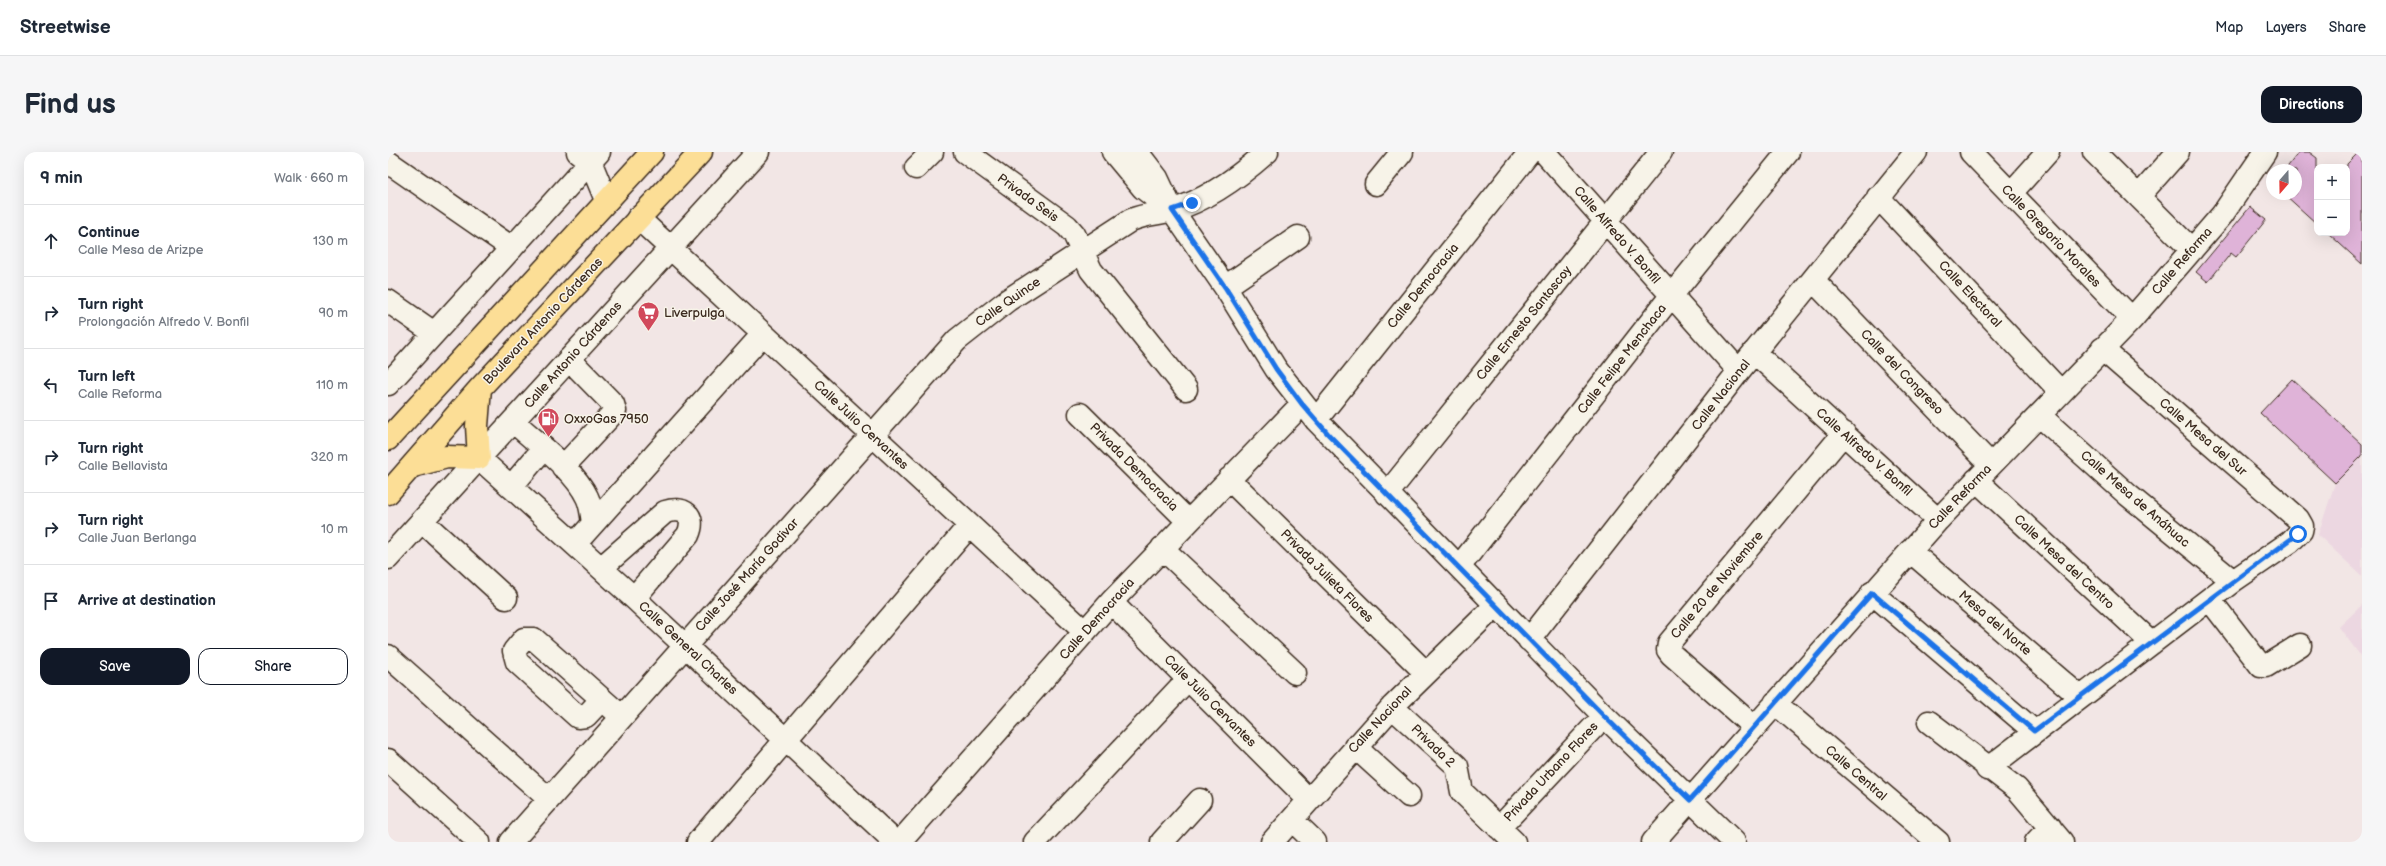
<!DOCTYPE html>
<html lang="en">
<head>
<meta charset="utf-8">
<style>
  :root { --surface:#fff; --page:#f6f6f7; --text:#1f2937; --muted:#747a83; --line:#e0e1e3; --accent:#111827 }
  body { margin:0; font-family:"Balsamiq Sans",sans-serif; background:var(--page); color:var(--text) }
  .controls { position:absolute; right:12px; top:12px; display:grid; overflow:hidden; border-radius:8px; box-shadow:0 4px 16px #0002 }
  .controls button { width:36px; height:36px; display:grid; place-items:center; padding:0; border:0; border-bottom:1px solid var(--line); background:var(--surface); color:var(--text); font:20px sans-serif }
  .compass { position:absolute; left:1878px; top:12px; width:36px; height:36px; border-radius:50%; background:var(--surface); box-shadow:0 4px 16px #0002; rotate:200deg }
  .stop { position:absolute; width:12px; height:12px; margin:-9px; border:3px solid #1a73e8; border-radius:50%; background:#fff }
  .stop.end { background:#1a73e8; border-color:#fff; box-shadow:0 1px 4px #0008 }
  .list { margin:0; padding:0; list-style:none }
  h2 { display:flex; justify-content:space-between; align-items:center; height:52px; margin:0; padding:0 16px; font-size:17px }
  h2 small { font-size:13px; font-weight:400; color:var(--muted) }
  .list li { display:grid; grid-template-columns:26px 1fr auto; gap:12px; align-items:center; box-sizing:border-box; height:72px; padding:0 16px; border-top:1px solid var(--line) }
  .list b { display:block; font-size:15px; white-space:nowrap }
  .list p { margin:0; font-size:13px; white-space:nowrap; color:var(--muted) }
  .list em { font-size:13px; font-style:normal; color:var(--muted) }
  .actions { display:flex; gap:8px; padding:12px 16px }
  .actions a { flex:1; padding:9px 0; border:1px solid var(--accent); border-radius:12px; text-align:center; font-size:14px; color:var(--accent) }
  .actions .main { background:var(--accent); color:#fff }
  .icon { flex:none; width:22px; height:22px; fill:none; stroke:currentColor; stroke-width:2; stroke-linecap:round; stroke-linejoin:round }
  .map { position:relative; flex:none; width:1974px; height:690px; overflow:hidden; border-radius:12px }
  header { display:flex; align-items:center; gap:24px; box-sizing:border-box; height:56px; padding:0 20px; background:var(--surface); border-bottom:1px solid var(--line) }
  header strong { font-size:19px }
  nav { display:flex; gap:22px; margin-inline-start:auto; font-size:14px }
  .intro { display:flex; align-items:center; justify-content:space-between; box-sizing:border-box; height:96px; padding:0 24px }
  h1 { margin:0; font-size:28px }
  .button { padding:10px 18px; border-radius:12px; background:var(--accent); color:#fff; font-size:14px; font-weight:700 }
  main { display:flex; gap:24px; padding:0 24px }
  aside { flex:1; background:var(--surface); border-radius:12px; box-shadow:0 4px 16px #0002 }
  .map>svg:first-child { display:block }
</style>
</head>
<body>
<header>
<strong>Streetwise</strong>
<nav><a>Map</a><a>Layers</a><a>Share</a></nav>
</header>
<div class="intro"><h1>Find us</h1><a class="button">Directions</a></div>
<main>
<aside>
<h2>9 min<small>Walk · 660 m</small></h2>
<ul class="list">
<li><svg class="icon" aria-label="ahead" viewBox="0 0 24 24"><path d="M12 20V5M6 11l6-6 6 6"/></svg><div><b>Continue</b><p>Calle Mesa de Arizpe</p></div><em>130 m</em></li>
<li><svg class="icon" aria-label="right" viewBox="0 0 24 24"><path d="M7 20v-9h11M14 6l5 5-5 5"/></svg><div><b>Turn right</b><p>Prolongación Alfredo V. Bonfil</p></div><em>90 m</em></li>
<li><svg class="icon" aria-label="left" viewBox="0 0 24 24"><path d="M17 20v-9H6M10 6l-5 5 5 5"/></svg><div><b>Turn left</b><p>Calle Reforma</p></div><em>110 m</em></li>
<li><svg class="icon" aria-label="right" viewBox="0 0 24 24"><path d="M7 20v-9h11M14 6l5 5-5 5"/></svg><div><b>Turn right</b><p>Calle Bellavista</p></div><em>320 m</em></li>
<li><svg class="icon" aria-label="right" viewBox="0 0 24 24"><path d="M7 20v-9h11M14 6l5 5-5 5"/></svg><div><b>Turn right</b><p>Calle Juan Berlanga</p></div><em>10 m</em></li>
<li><svg class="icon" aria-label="arrive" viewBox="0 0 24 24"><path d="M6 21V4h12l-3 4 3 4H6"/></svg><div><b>Arrive at destination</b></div></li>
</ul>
<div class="actions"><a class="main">Save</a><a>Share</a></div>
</aside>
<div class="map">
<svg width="1974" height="690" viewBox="0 0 1974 690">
  <rect width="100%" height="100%" fill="#f2e6e5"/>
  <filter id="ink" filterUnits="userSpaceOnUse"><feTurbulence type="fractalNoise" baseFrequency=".025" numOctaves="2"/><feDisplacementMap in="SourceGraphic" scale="8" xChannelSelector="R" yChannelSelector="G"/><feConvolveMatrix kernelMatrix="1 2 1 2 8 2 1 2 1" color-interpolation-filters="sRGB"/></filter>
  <g filter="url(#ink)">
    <path fill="#ecd7e1" d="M1974,304V424L1930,383L1947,331Z
      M1974,453V506L1951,475Z"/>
    <path fill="#dfb3d8" stroke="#3b2a1e" d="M1911,0H1921L1929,6V72L1896,42H1908V18H1897Z
      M1971,0H1974V112L1940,81H1959V12Z
      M1862,55L1878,68L1848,105L1843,101L1820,130L1808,120Z
      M1904,227L1974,292V304L1947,331L1872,261Z"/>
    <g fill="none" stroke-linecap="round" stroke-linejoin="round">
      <defs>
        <path id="minor" d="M190,0L202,9L218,48
          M577,0L679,74L686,82L703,118L798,237
          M725,0L755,36L782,57
          M749,0L769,26L784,58L837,135L888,217L928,268L1216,564L1346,690
          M1156,0L1351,219
          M1583,0L1744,167
          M1706,0L1804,98
          M0,10L124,96
          M528,16L544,0
          M988,32L1014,0
          M1623,41L1660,0
          M1751,44L1790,0
          M1490,45L1673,240
          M250,66L697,480
          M1425,128L1603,313
          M837,135L910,85
          M0,149L46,181
          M1366,200L1550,368
          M0,232L211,0
          M692,262L800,369
          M1651,263L1740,343L1845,429
          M928,268L1142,0
          M125,269C147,290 186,317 199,345C203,353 204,363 205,372
          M91,306L246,446L507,690
          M175,315L227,259L225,252L181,207
          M841,327L1038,521
          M1588,328L1764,491
          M123,335L155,297
          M999,342L1273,0
          M34,369L118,446
          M187,392L375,182
          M774,396L907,521
          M1522,399L1691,544
          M0,406L370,0
          M1071,415L1283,144L1400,0
          M213,416L277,360C295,354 309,363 300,383L246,446
          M1484,441L1646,579
          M1822,448L1873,514H1878L1912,493
          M723,450L921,648
          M1141,488L1351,219L1528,0
          M0,504L161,647
          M214,547L198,564L190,565L129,510L126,499L136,487H146L233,564
          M1387,551L1550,690
          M1004,555L1069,614L1074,640L1126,690
          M1541,570L1629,637L1674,690
          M1366,575L1283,502L1280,498L1281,491L1456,281
          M967,595L1021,644
          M0,608L91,690
          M1599,617L1845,429L1902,390L1913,379L1914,374L1910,367L1714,197
          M904,668L927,690
          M1111,676L1216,564
          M123,690L569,188L620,148L743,68C757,62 771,62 785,58C820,48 852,24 879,0
          M310,690L581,374
          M512,690L723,450L914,252
          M647,690L800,527
          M774,690L812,648
          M884,690L1004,555L1107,454
          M1265,690L1550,368L1744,167L1834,63L1877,0
          M1648,690L1662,675"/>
        <path id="major" d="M0,287L264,0
          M25,314L59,305L91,306L89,274L92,236
          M0,341L92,236L313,0"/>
      </defs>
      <use href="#minor" stroke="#3b2a1e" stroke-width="25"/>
      <use href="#major" stroke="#3b2a1e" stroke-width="25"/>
      <use href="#minor" stroke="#f7f3e8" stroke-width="22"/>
      <use href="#major" stroke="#fcde96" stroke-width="22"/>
    </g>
  </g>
  <g fill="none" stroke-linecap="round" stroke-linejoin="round" filter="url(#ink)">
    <path stroke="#1a73e8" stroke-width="5" d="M804,51L784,58L837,135L888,217L914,252L941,283L1216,564L1302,648L1484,441L1646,579L1910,382"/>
  </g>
  <defs>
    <symbol id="supermarket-pin" viewBox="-11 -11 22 30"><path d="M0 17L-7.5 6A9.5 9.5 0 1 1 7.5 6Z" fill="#d1495b" stroke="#f7f3e8"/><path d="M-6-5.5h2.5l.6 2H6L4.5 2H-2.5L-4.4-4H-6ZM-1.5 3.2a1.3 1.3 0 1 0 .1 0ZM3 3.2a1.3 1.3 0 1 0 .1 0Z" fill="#fff"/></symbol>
    <symbol id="fuel-pin" viewBox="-11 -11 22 30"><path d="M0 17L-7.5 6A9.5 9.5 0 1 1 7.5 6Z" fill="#d1495b" stroke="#f7f3e8"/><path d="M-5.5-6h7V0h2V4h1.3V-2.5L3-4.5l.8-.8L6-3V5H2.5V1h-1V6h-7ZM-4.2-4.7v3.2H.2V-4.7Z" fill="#fff"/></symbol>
  </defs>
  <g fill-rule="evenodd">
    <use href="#supermarket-pin" x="248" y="148" width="25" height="34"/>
    <use href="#fuel-pin" x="148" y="254" width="25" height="34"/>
  </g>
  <g text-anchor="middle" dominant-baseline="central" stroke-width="3" stroke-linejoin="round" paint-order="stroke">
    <g font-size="13" fill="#3b2a1e" stroke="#f7f3e8">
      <text transform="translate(640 46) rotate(36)">Privada Seis</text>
      <text transform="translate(1229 83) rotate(49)">Calle Alfredo V. Bonfil</text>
      <text transform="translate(1663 84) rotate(46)">Calle Gregorio Morales</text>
      <text transform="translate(1794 109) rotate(-49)">Calle Reforma</text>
      <text transform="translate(1035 134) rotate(-51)">Calle Democracia</text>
      <text transform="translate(1582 142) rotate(47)">Calle Electoral</text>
      <text transform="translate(620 150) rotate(-35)">Calle Quince</text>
      <text transform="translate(155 169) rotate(-47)">Boulevard Antonio Cárdenas</text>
      <text transform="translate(1136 171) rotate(-51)">Calle Ernesto Santoscoy</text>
      <text transform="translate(185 203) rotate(-48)">Calle Antonio Cárdenas</text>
      <text transform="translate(1234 207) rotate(-52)">Calle Felipe Menchaca</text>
      <text transform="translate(1514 220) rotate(46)">Calle del Congreso</text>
      <text transform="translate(1333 243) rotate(-52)">Calle Nacional</text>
      <text transform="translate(473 273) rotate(43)">Calle Julio Cervantes</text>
      <text transform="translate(1815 285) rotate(41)">Calle Mesa del Sur</text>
      <text transform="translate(1476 300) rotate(42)">Calle Alfredo V. Bonfil</text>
      <text transform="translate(746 315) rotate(45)">Privada Democracia</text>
      <text transform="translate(1572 345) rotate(-46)">Calle Reforma</text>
      <text transform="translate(1747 347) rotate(41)">Calle Mesa de Anáhuac</text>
      <text transform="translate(1676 410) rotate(43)">Calle Mesa del Centro</text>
      <text transform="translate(359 423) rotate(-48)">Calle José María Godivar</text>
      <text transform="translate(939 424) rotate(45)">Privada Julieta Flores</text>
      <text transform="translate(1329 433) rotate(-50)">Calle 20 de Noviembre</text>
      <text transform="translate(709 467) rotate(-48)">Calle Democracia</text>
      <text transform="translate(1607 471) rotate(41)">Mesa del Norte</text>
      <text transform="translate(300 496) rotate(43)">Calle General Charles</text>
      <text transform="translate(822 549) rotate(45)">Calle Julio Cervantes</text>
      <text transform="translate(992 568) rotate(-47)">Calle Nacional</text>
      <text transform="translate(1045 594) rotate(44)">Privada 2</text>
      <text transform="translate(1163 620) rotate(-47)">Privada Urbano Flores</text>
      <text transform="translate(1468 621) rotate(41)">Calle Central</text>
    </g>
    <g font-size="13" fill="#3b2a1e" stroke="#f7f3e8" text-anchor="start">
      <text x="276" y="161">Liverpulga</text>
      <text x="176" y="267">OxxoGas 7950</text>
    </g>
  </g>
</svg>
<div class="controls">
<button>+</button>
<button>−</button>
</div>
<svg class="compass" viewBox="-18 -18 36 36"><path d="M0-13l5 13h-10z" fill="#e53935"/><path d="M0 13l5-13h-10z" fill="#747a83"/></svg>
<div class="stop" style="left:1910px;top:382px"></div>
<div class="stop end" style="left:804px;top:51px"></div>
</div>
</main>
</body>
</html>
